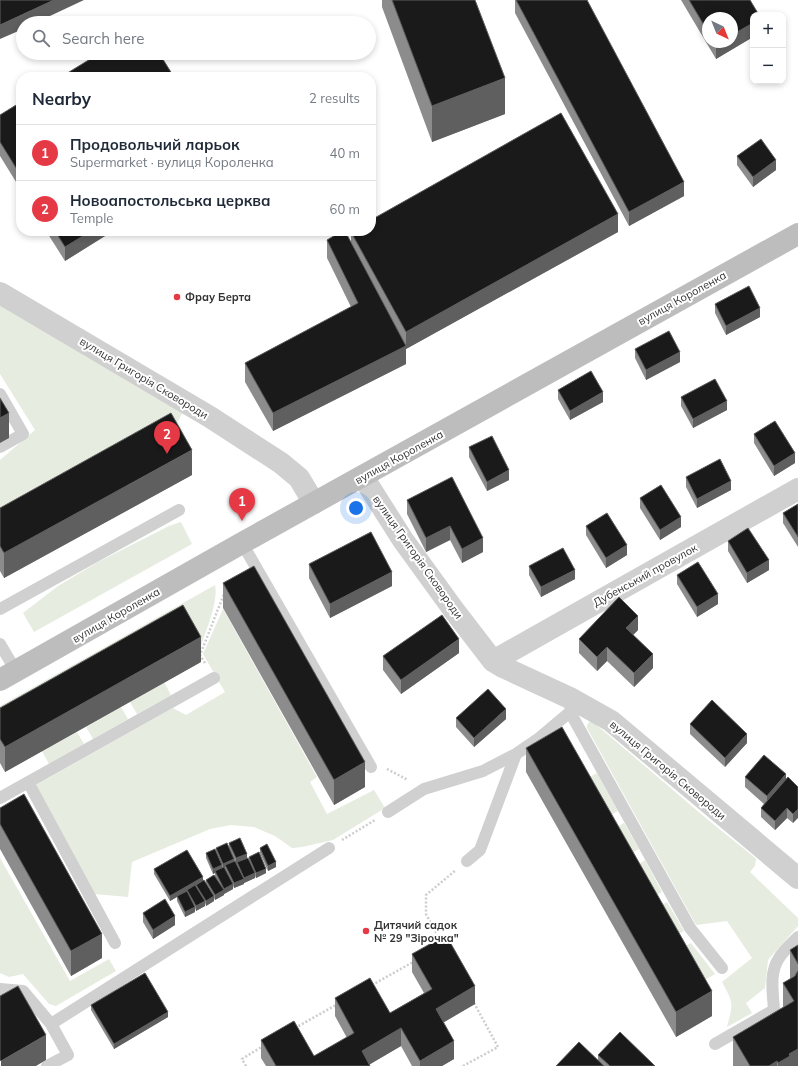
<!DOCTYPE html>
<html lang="en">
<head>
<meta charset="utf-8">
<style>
  :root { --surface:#fff; --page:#f6f6f7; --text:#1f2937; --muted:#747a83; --line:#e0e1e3; --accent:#e63946 }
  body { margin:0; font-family:Mulish,sans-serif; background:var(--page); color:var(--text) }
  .controls { position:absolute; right:12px; top:12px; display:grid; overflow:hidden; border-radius:8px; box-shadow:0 2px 6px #0003 }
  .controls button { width:36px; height:36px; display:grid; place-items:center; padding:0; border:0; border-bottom:1px solid var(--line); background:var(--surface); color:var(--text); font:20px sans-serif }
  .compass { position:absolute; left:702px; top:12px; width:36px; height:36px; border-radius:50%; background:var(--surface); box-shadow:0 2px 6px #0003; rotate:137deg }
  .you { position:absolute; left:356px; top:508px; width:14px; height:14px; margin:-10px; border:3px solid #fff; border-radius:50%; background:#1a73e8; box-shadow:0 0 0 6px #1a73e833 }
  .badge { display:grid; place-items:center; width:26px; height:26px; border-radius:50%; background:var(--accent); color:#fff; font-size:13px; font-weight:700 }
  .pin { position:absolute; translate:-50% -33px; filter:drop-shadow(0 1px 2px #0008) }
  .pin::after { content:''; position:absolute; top:21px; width:14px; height:12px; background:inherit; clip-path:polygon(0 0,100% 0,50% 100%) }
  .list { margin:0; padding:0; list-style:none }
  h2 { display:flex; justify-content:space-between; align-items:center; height:52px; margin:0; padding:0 16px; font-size:17px }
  h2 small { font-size:13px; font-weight:400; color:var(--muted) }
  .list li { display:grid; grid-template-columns:26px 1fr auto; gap:12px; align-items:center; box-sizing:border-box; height:56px; padding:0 16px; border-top:1px solid var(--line) }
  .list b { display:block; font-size:15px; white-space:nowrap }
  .list p { margin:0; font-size:13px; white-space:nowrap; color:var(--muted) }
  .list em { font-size:13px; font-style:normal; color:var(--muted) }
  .icon { flex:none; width:22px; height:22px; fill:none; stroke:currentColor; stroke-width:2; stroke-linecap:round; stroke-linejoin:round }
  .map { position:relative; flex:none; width:798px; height:1066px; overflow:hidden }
  .search { position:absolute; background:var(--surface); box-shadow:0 2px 6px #0003; left:16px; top:16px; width:360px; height:44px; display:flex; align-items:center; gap:10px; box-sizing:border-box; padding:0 14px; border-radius:22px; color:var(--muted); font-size:15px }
  .panel { position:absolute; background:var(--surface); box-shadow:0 2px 6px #0003; left:16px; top:72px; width:360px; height:164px; border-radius:16px }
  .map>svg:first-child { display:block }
</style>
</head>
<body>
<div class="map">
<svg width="798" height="1066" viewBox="0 0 798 1066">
  <rect width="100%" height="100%" fill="#fff"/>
  <path fill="#e6ecdf" d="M0,305L183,412L170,436L0,528V460L35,430L0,374Z
    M181,522L192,544L34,632L23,613L58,586L98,562L169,526Z
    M215,585C219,601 205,633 200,649L0,722V706Z
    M223,609L317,777L310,782L327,814L374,790L385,808L333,840L302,847L292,848L275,836L254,827L231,825L210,829L132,862L128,897L94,894L36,785L173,708L186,715L225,692L203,654Z
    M164,682L171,695L137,714L130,702Z
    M121,707L128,719L93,739L86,727Z
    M590,721L593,722L707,819L754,857L756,859L755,866L750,872L798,918V926L768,960L765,988L746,1003L752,1013L727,1027C733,1003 734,1004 722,982L752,958L727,921L696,925L587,728V725Z
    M77,732L84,744L49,764L42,751Z
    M597,773L618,811L605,818L584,780Z
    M624,823L639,849L625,857L611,830Z
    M0,858L70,981L109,959L116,971L56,1006L49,1004L23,974L9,977L0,973Z
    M645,860L662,892L649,899L632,868Z
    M667,902L684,931L670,938L654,909Z
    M691,943L715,974L697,985L678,950Z"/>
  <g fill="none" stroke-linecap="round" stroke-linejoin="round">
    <path stroke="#cdcdcd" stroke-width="2.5" stroke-dasharray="2 2" stroke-linecap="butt" d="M205,663L200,655L224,594
      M387,769L408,780
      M342,840L375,820
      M440,940L426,914V895L456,870
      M372,985L415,961
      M295,1028L336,1005
      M246,1066L242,1059L263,1046
      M463,1066L498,1047L474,1003"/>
    <path stroke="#d0d0d0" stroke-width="12" d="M0,394L23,434L0,447
      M242,543L371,767
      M0,609L179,510
      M0,644L16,671
      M570,712L690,928L722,968
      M28,782L115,943
      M0,798L214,678
      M388,812L424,789L483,771L516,754L538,739L570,712L571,704
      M467,861L480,850L516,754
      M0,989L23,991L51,1024L68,1055L47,1066
      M51,1024L329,848
      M715,1044L774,1010C773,993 769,973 779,958C784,950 792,943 798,937"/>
    <path stroke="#d0d0d0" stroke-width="22" d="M0,293L210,417L281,463L299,478L314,503
      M363,477L403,540L453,609L493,661L503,667L572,699L611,721L798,878
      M493,661L798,489"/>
    <path stroke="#bdbdbd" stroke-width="22" d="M0,680L242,543L798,234"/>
  </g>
  <path fill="#8c8c8c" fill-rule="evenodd" d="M382,0H475L505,114L432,142L382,7Z
    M515,0H587L684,196L629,226L515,13Z
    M681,0H750L759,15H753V37L716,59ZM708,18H732V42H708Z
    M21,102V190L0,156V115Z
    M737,156L776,170L753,187L737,165Z
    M46,231H113L65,261Z
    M351,232H618L406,349V364L273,431L245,382V363L351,307L327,258V240L351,242Z
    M715,304L760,317L726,335L715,313Z
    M635,349L680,362L646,380L635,358Z
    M558,390L603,402L570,420L558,399Z
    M681,397L727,410L693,428L681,406Z
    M754,434L795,463L774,476L754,443Z
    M469,447L509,480L487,491L469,457Z
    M192,475L4,578L0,571V508Z
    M452,477L483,552L462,563L450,540L426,552L407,514V500Z
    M686,477L731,490L697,508L686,487Z
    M640,498L681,527L660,540L640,508Z
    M798,504V547L783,523V513Z
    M586,526L627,555L606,568L586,535Z
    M728,541L769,570L747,583L728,551Z
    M309,564L392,586L330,618L309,578Z
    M529,566L575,579L541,597L529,575Z
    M677,575L718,604L697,617L677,584Z
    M223,583L365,787L334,805L223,608Z
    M638,630L633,635L653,668L634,687L607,661L597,671L579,653V639Z
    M459,653L401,694L383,670V656Z
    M201,662L5,772L0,763V708Z
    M456,718L506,719L474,747L456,727Z
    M690,724L747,743L725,767L690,734Z
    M526,748L712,1016L676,1037L526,772Z
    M745,777L786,779L798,787L793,823L787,818L775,830L761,817V808L764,804L745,787Z
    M0,808L102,958L71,976L0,849Z
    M229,843L249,860V857L266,873L256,878L255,876V878L244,883V881V884L234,888L233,886V889L224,894V895L215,900L214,898V901L206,906L205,903V906L196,911L195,908V912L185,917L177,901V897L170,901L154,874V869L203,881L206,883V880L215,876V873L213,874L206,858V853L216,850V848L229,847Z
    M260,848L276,867L268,871L260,853Z
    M143,913L175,925L153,939L143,922Z
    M798,945V1066H733V1037L783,1007V983L790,979V950Z
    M412,954L475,1004L443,1022L454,1059L442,1066H412L401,1046L370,1064V1066H266L261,1058V1040L314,1056L347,1038L335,1016V998L390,1013L424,993L412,972Z
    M91,1005L168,1017L114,1049L91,1010Z
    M598,1055L655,1066H556L598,1061Z"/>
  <path fill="#5f5f5f" d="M54,0H84L35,23H23V29L0,39V25Z
    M753,23V37L716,59V45L721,42H732V35Z
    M505,78V114L432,142V106Z
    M776,160V170L753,187V177Z
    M684,182V196L629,226V212Z
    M618,214V232L406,349V364L273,431V413L406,346V332Z
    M91,231H113L65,261V247Z
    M760,308V317L726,335V326Z
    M680,352V362L646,380V370Z
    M603,392V402L570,420V411Z
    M727,401V410L693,428V419Z
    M9,413V438L0,443V418Z
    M192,450V475L4,578V553Z
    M795,453V463L774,476V466Z
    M509,470V480L487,491V482Z
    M731,481V490L697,508V499Z
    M681,517V527L660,540V530Z
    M450,526V540L426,552V538Z
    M483,538V552L462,563V549Z
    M627,545V555L606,568V558Z
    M769,560V570L747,583V573Z
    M575,570V579L541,597V587Z
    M392,572V586L330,618V604Z
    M718,594V604L697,617V607Z
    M638,616V630L626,642V628Z
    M201,637V662L5,772V747Z
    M459,639V653L401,694V680Z
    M607,647V661L597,671V657Z
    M653,654V668L634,687V673Z
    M506,709V719L474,747V738Z
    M747,734V743L725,767V758Z
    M365,762V787L334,805V780Z
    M786,774V784L767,806V796Z
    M787,808V818L775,830V821Z
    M798,809V818L793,823V814Z
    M247,854V859L236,863V858Z
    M234,859V864L225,865V868L223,869V864Z
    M276,862V867L268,871V866Z
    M222,865V870L215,871V873L213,874V869Z
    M266,869V873L256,878V873Z
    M255,873V878L244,883V878Z
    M203,877V882L187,891V890V891L170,901V896Z
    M244,879V884L234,888V883Z
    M233,884V889L224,894V889Z
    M224,890V895L215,900V895Z
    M214,896V901L206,906V901Z
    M205,901V906L196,911V906Z
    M195,907V912L185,917V912Z
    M175,916V925L153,939V930Z
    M102,934V958L71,976V951Z
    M475,986V1004L436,1027V1009Z
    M712,991V1016L676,1037V1012Z
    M168,1012V1017L114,1049V1044Z
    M401,1028V1046L367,1066L362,1051Z
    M46,1035V1060L36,1066H1V1061Z
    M454,1041V1059L442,1066H420V1061Z
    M798,1049V1066H778V1063L789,1054Z
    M777,1061V1066H769Z"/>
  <path fill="#1a1a1a" stroke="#5f5f5f" d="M0,0H54L0,25Z
    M392,0H475L505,78L432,106Z
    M516,0H587L684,182L629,212Z
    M689,0H750L759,15H753V23L732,35V18H708V32Z
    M714,42H721L716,45Z
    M100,53H159L174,77H61Z
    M21,102V176L0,142V115Z
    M561,113L618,214L406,332L351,232L352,231H371V220Z
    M761,139L776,160L753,177L737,156Z
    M55,231H91L65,247Z
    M342,231H345L406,346L273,413L245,363L358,303L327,240Z
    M749,286L760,308L726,326L715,304Z
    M669,331L680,352L646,370L635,349Z
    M591,371L603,392L570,411L558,390Z
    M715,379L727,401L693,419L681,397Z
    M0,398L9,413L0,418Z
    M171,413L192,450L4,553L0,546V508Z
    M775,421L795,453L774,466L754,434Z
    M492,436L509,470L487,482L469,447Z
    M720,459L731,481L697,499L686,477Z
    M452,477L483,538L462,549L450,526L426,538L407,500Z
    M661,485L681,517L660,530L640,498Z
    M798,504V537L783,513Z
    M607,513L627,545L606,558L586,526Z
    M748,528L769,560L747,573L728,541Z
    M371,532L392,572L330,604L309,564Z
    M563,548L575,570L541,587L529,566Z
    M698,562L718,594L697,607L677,575Z
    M254,566L365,762L334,780L223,583Z
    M619,597L638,616L626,628L653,654L634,673L607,647L597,657L579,639Z
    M183,605L201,637L5,747L0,739V708Z
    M442,615L459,639L401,680L383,656Z
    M488,689L506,709L474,738L456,718Z
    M712,700L747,734L725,758L690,724Z
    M562,727L712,991L676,1012L526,748Z
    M764,755L786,774L767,796L745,777Z
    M788,777L798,787V809L793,814L787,808L775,821L761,808Z
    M24,794L102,934L71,951L0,824V808Z
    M240,838L247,854L236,858L229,843Z
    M227,843L234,859L223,864L216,848Z
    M267,844L276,862L268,866L260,848Z
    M215,849L222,865L213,869L206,853Z
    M187,850L203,877L170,896L154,869Z
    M259,852L266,869L256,873L249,857Z
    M248,858L255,873L244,878L237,862Z
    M235,861L244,879L234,883L225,865Z
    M224,867L233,884L224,889L215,871Z
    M214,875L224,890L215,895L206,880Z
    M204,880L214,896L206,901L196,885Z
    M195,885L205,901L196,906L187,890Z
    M187,891L195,907L185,912L177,896Z
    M165,899L175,916L153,930L143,913Z
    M446,935L475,986L436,1009L454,1041L420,1061L401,1028L362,1051L370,1066H276L261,1040L294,1021L314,1056L354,1033L335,998L370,978L390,1013L432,989L412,954Z
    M798,945V964L790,950Z
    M798,971V1049L789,1054L790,1056L778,1063L777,1061L769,1066H750L733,1037L794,1001L783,983L795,976L797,972Z
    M145,973L168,1012L114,1044L91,1005Z
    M18,986L46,1035L1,1061L0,1060V996Z
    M620,1032L655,1066H610L598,1055Z
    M579,1042L604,1066H556Z"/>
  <g fill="#e63946" stroke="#fff" stroke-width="1.5">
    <circle cx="177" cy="297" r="4"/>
    <circle cx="366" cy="931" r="4"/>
  </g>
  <g text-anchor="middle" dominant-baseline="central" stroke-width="4" stroke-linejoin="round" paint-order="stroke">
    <g font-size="11" font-weight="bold" fill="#333" stroke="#fff" text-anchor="start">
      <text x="185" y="297">Фрау Берта</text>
      <text x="374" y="925">Дитячий садок<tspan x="374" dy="13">№ 29 "Зірочка"</tspan></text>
    </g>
    <g font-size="11" fill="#333" stroke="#fff">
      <text transform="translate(682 298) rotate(-29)">вулиця Короленка</text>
      <text transform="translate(144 378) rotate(31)">вулиця Григорія Сковороди</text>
      <text transform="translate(399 457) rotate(-29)">вулиця Короленка</text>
      <text transform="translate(418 557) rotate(55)">вулиця Григорія Сковороди</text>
      <text transform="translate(645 575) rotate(-29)">Дубенський провулок</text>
      <text transform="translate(116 615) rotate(-30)">вулиця Короленка</text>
      <text transform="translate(668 770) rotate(40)">вулиця Григорія Сковороди</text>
    </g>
  </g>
</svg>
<div class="controls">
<button>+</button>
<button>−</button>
</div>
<svg class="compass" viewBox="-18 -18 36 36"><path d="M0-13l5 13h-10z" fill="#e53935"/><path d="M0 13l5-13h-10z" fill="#747a83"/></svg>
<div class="you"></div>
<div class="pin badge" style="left:242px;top:521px">1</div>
<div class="pin badge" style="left:167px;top:454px">2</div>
<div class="search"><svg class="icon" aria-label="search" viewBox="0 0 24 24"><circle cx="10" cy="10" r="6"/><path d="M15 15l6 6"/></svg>Search here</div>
<section class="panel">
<h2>Nearby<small>2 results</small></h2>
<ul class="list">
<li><span class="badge">1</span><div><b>Продовольчий ларьок</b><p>Supermarket · вулиця Короленка</p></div><em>40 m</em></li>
<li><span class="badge">2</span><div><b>Новоапостольська церква</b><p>Temple</p></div><em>60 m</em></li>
</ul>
</section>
</div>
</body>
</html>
